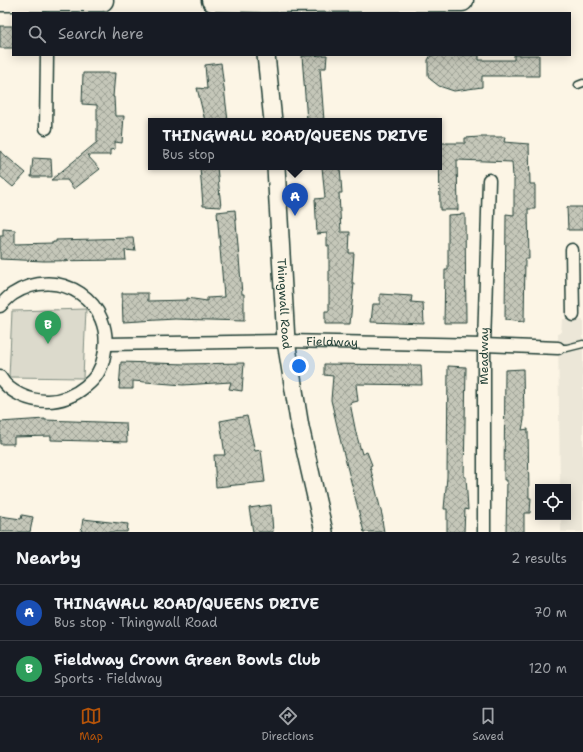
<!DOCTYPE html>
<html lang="en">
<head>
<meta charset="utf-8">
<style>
  :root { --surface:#171b24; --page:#20242c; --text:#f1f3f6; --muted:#9ea1a6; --line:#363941; --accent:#b45309 }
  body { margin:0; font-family:"Shantell Sans",sans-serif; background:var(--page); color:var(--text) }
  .controls { position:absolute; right:12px; bottom:12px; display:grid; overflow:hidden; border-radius:0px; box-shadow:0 2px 10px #0003 }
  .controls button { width:36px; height:36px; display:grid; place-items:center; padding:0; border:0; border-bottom:1px solid var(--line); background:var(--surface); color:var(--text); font:20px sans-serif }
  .you { position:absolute; left:299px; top:366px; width:14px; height:14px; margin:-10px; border:3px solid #fff; border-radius:50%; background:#1a73e8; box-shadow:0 0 0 6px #1a73e833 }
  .badge { display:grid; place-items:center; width:26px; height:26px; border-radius:50%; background:var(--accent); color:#fff; font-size:13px; font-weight:700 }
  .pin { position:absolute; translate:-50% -33px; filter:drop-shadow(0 1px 2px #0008) }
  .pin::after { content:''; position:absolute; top:21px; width:14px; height:12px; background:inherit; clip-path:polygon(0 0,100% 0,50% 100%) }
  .popup { position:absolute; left:148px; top:118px; width:294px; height:52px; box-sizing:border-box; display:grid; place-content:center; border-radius:0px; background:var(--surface); filter:drop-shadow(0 1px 3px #0005); font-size:13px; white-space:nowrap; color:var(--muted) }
  .popup b { font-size:15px; color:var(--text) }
  .popup::after { content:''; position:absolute; left:50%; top:100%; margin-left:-8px; border:8px solid transparent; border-top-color:var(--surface) }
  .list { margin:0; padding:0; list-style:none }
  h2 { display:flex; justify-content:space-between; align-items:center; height:52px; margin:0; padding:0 16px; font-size:17px }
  h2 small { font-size:13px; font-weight:400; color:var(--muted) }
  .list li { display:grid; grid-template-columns:26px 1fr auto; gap:12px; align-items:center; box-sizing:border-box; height:56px; padding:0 16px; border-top:1px solid var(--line) }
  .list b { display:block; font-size:15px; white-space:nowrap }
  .list p { margin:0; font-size:13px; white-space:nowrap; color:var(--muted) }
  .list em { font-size:13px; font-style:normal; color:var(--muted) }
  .icon { flex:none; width:22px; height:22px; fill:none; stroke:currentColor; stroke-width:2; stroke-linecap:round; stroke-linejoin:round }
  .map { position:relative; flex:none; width:583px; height:532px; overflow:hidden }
  .search { position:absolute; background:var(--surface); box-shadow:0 2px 10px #0003; left:12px; right:12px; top:12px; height:44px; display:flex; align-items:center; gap:10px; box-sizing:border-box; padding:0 14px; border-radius:0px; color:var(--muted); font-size:15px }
  .sheet { height:164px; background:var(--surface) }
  nav { display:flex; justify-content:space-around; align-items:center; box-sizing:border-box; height:56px; border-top:1px solid var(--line); background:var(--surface); font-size:11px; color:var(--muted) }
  nav a { display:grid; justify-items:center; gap:2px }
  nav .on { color:var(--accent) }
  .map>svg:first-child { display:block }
</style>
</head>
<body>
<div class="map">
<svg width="583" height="532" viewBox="0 0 583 532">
  <defs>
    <pattern id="building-cross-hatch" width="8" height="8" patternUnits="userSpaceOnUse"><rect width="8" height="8" fill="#c5c7b9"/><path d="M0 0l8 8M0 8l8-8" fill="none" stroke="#9fa397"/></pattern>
  </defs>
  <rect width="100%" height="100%" fill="#fcf5e5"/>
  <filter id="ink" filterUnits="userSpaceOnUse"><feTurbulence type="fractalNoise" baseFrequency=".025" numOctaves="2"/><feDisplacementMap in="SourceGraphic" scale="8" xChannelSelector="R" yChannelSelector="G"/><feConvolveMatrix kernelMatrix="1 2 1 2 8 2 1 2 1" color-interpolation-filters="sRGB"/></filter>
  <g filter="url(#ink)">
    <path fill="#ece7d8" d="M562,319L583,320V532H561V517H568V487H560L558,334L561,333Z"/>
    <path fill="#dcdacc" stroke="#7e8c80" d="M86,309L83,378L9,377L12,311Z"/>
    <path fill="url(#building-cross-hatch)" stroke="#1f3d34" d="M0,26H13V48H0Z
      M327,55L326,68H320L324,121H307L302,56Z
      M431,55H479V60H514V55H539V76H482V87L454,91L439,86L430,79L428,75V60Z
      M221,63L228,121H205L197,88L207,89L205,65Z
      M83,73H115L113,97H114L115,116H124L122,143L115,142V149L110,150V155H87L100,169L74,189L67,180H51L97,142V105L82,104Z
      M480,137H505L504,142L529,144L530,184H535V209H528L529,259H525L524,322L505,320L506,214L514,215V177H513L512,162L457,160L458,210H440L439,143H465V138Z
      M0,151L26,173L13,187L0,176Z
      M33,158L51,159L52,177H31Z
      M200,167H217L221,207L203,206Z
      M322,167H340L342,193H339L341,232H350L349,253H354L352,283H354L350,324H325V311H329V246H327V233L317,234L315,199L325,198Z
      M567,207H583V230H568Z
      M235,210L242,294H244V321L175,319L123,322L122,293H148V301L187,300V298L207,301V298L224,297L217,212Z
      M465,214L466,323H444L445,270H448V215Z
      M3,229L15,230V244L53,243V242H56V240L133,238L135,251L125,250L126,260L44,261L0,259V236H3Z
      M380,294L412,296L411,302L423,303L424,324L371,322L373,304H380Z
      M121,362L186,364L244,363L242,391L229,389L231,382L183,385L133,381V389H119Z
      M324,364L421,365L422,385L356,384L358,401L350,403L356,433L362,454L367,452L372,465L370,466L383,519L382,520L384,532H364L341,443L331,400L333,376L324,375Z
      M448,366L466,367L464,477H466L468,510L465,509L464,532H447V509H444L447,477Z
      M523,369L524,420L522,430L528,429L529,498H531L530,513H524V532H506L507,480H504L505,370Z
      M247,416L255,451L261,450L265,482L216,487L214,455H225L220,421Z
      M45,419V420L126,423L127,442L51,440V436L14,437V444H0V422Z
      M271,505L273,532H253L249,508Z
      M22,515L33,517L30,532H0V516L21,519Z
      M83,519L128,524L127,532H81Z"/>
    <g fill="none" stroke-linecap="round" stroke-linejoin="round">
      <defs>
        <path id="lane" d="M578,85L583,83
          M558,348H567L583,344"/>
        <g id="street">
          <path d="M46,128L47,55"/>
          <path d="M572,250L573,315"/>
          <path d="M0,306C4,302 8,297 13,294C59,264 116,302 104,356C102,368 95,379 86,386C74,396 62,401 47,401C30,401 9,393 0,377"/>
          <path id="s1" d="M107,344L286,341L484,345L558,348"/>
          <path id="s2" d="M484,532V345L489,180"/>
        </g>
        <g id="secondary">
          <path d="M266,55L273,121"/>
          <path id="s3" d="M276,167L286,341L300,427L324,532"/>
        </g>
        <path id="highway" d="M0,0H102
          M213,0L263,1L462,0"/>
      </defs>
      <use href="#lane" stroke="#1f3d34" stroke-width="9"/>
      <use href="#street" stroke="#1f3d34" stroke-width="15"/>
      <use href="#secondary" stroke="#1f3d34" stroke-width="20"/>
      <use href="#highway" stroke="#1f3d34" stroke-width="25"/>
      <use href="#lane" stroke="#fcf5e5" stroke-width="6"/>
      <use href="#street" stroke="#fcf5e5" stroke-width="12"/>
      <use href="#secondary" stroke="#fcf5e5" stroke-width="17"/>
      <use href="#highway" stroke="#fcf5e5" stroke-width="22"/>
    </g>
  </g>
  <g text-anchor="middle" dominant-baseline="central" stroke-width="3.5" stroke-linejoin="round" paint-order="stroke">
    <g font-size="12" fill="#1f3d34" stroke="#fcf5e5">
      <text stroke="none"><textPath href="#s3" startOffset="137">Thingwall Road</textPath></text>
      <text stroke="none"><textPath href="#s1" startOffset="225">Fieldway</textPath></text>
      <text stroke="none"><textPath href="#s2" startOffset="176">Meadway</textPath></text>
    </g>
  </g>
</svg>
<div class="controls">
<button><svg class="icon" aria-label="locate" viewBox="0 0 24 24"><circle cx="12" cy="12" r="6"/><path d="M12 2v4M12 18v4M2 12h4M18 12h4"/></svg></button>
</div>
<div class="you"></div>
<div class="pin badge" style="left:295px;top:216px;background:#1a4fb4">A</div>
<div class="popup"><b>THINGWALL ROAD/QUEENS DRIVE</b>Bus stop</div>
<div class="pin badge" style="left:48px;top:344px;background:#2e9e5b">B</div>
<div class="search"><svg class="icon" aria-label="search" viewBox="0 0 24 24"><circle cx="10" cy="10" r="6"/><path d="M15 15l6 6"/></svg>Search here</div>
</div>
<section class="sheet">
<h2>Nearby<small>2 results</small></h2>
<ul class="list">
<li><span class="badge" style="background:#1a4fb4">A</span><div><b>THINGWALL ROAD/QUEENS DRIVE</b><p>Bus stop · Thingwall Road</p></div><em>70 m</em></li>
<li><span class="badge" style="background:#2e9e5b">B</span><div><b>Fieldway Crown Green Bowls Club</b><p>Sports · Fieldway</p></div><em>120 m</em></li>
</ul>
</section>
<nav>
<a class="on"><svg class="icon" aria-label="map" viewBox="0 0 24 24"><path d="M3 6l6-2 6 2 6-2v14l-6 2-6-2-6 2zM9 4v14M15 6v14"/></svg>Map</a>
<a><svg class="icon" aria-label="directions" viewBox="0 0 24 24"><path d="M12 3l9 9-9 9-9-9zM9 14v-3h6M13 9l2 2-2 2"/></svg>Directions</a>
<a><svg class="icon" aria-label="saved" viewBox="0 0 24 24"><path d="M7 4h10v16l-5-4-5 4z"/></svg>Saved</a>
</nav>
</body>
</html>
